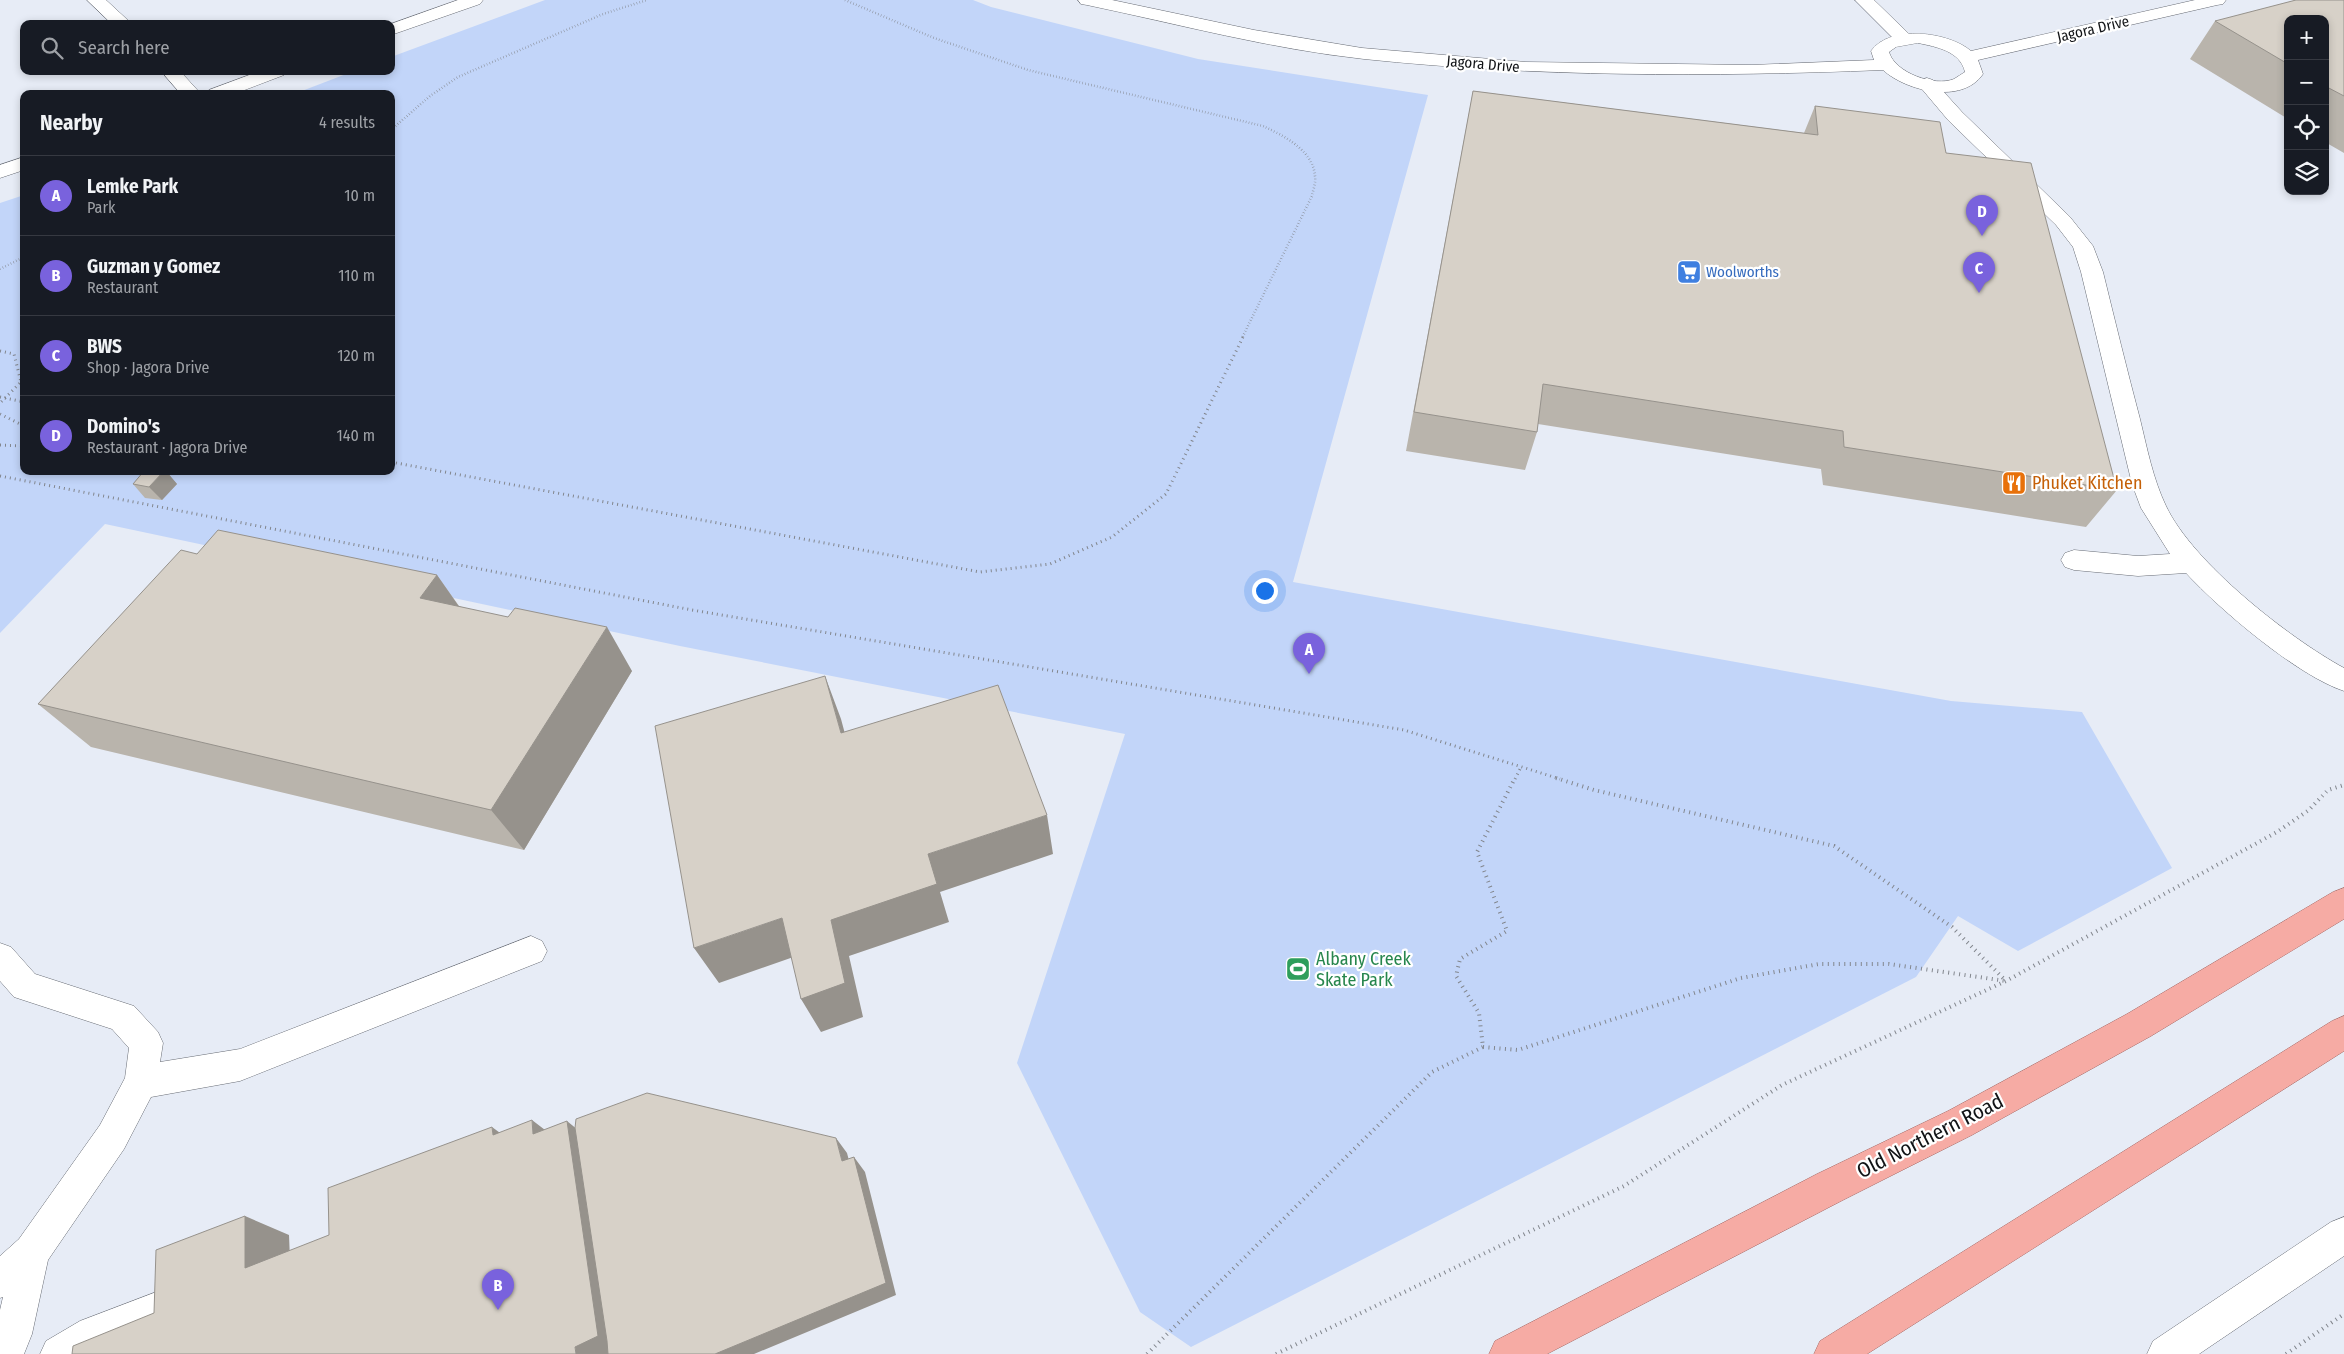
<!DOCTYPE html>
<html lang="en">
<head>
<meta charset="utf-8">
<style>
  :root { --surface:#171b24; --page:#20242c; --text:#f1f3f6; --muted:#9ea1a6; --line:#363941; --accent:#7962dd }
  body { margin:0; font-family:"Fira Sans Condensed",sans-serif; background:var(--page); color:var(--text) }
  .controls { position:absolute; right:15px; top:15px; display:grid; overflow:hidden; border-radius:10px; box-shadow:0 2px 8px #0003 }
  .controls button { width:45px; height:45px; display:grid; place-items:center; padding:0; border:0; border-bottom:1px solid var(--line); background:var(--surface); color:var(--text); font:25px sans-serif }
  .you { position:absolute; left:1264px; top:590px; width:18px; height:18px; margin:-12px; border:4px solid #fff; border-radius:50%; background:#1a73e8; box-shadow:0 0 0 8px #1a73e833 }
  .badge { display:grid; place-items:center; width:32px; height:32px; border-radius:50%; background:var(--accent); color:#fff; font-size:16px; font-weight:700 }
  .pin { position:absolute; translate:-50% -41px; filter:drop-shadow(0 1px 2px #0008) }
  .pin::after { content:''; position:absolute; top:26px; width:18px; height:15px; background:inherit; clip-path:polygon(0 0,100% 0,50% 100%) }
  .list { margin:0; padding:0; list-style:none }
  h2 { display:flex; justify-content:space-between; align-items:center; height:65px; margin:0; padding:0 20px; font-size:21px }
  h2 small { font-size:16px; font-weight:400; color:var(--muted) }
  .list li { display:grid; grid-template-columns:32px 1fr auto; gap:15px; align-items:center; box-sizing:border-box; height:80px; padding:0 20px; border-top:1px solid var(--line) }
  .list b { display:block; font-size:19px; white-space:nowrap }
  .list p { margin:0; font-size:16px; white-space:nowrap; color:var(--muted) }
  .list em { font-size:16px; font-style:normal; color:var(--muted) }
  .icon { flex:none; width:28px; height:28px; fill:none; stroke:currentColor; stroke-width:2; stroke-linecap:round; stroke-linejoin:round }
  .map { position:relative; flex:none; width:2344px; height:1354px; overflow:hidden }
  .search { position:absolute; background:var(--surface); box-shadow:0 2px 8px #0003; left:20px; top:20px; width:375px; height:55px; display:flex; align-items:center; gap:12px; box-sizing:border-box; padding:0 18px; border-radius:10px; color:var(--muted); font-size:19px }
  .panel { position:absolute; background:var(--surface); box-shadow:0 2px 8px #0003; left:20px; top:90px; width:375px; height:385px; border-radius:10px }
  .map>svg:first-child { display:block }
</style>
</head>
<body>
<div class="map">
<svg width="2344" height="1354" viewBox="0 0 2344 1354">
  <rect width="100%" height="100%" fill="#e7ecf6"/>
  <path fill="#c2d5f9" d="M545,0H973L991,7L1198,59L1428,95L1293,582L1951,701L2082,712L2172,868L2018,951L1958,916L1916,977L1191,1347L1140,1312L1017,1063L1125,734L680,646L105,524L0,633V203L24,195V471H391V94H294L354,71H391V57Z"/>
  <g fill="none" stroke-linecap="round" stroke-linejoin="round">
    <defs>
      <path id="service" d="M1927,78L1933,80L1962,112L2070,217L2093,246L2103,272C2115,321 2127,370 2140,419C2147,448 2153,479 2166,506C2193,563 2289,638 2344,668V691C2298,676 2220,610 2186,573L2138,576L2074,570L2065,567L2061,560L2065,553L2074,550L2138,556L2170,554L2141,508L2132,484L2081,272L2073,247L2056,225L1948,120L1921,88L1918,84L1921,80Z
        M188,1280L201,1286L207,1299L201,1312L95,1354H40L46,1341L80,1321Z"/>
      <path id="minor" d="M87,0H106L132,24H112Z
        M1855,0H1874L1909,34L1912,38L1909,42H1897Z
        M161,71H180L201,94H181Z
        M531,936L542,941L547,951L542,961L240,1081L151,1097L124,1149L48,1260L32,1334L24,1354H0V1310L3,1297L0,1298V1256L19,1239L100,1125L125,1078L129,1048L112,1029L14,997L0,981V943L11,947L35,974L134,1006L158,1032L163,1043L160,1062L240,1049Z
        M2344,1217V1256L2199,1354H2147L2153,1341L2331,1222Z"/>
      <path id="tertiary" d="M458,0H483L480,4L391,35V24Z
        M1078,0H1112L1254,30L1362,48L1526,62L1752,65L1874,60L1871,51C1890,24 1949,32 1971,51L2195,0H2226L2223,4L2217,5L1978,60L1983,74C1962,105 1906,91 1883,70C1710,77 1536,77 1364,59C1271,49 1178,24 1087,5L1081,4ZM1918,43C1937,47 1960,51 1965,72C1961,74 1958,77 1954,79C1935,87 1895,73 1889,52L1896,47Z
        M260,71H287L284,75L234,94H207L209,90Z
        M24,157V170L0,178V165Z"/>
      <path id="trunk" d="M2344,888V919L2151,1036L1972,1135L1843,1200L1547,1354H1489L1495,1341L1817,1174L1948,1111L2127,1014L2333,892Z
        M2344,1016V1051L1867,1354H1814L1820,1341L2332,1021Z"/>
    </defs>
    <use href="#service" stroke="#686c75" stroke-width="1"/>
    <use href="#minor" stroke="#686c75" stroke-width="1"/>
    <use href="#tertiary" stroke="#686c75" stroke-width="1"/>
    <use href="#trunk" stroke="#a56864" stroke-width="1"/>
    <path stroke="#82868d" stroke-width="2.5" stroke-dasharray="0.5 2.5" stroke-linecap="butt" d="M845,0L934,38L1028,70L1263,126C1284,136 1313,150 1315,176C1316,183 1313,190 1312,196L1242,338
      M391,130L430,96L458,77L603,14L647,0
      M0,269L24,257"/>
    <path stroke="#82868d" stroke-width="3" stroke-dasharray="1 4" stroke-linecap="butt" d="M0,351L14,354L21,382L0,403
      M0,397L24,402
      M0,414L24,426
      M0,445L24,446
      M391,462L980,572L1050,564L1112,537L1166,494L1243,337
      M0,476L692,610L1404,730L1560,779
      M1515,779L1521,767"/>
    <path stroke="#82868d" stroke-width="4" stroke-dasharray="1 4.5" stroke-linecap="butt" d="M1556,778L1594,790L1834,846L1952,927L2006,981
      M1483,1047L1518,1050L1741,978L1819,964H1889L2006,981
      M1147,1354L1432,1072L1483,1047L1479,1013L1456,976L1460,959L1507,931L1477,852L1515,778
      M1276,1354L1624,1186L1782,1085L2006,981L2277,832L2309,810L2328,790L2344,785
      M2286,1354L2344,1314"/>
    <use href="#service" fill="#fff" fill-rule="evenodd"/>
    <use href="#minor" fill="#fff" fill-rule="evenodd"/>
    <use href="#tertiary" fill="#fff" fill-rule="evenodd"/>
    <use href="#trunk" fill="#f6aba4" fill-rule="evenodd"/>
  </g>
  <path fill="#b9b4ac" d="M2344,0V153L2325,142V19H2288V119L2190,59L2215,21Z
    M1473,91L1804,133L1815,106L1946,153L2117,490L2086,527L1823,485L1821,469L1538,424L1537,432L1525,470L1406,451Z
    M144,471H166L177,484L162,500L145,498L133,484Z
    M197,554L437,575L459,606L632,671L524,850L91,747L38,704Z"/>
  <path fill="#96928c" d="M164,471H166L177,484L162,500L149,487Z
    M437,575L469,621L420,598Z
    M607,627L632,671L524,850L491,810Z
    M825,676L841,719L856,775L841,733Z
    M1047,815L1053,854L940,892L949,922L849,956L863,1017L821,1032L801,999L831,920L928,854Z
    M782,918L802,954L719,983L694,948Z
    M532,1120L562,1143L533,1134Z
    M567,1121L595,1144L619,1354H576L575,1347Z
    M492,1127L523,1150L493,1135Z
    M836,1138L847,1153L853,1176L842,1161Z
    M854,1157L865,1172L896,1295L754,1354H715Z
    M245,1216L289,1235L291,1285L245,1268Z"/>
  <path fill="#d7d1c8" stroke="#96928c" d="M2296,0H2344V96L2325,86V19H2288V64L2215,21Z
    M1473,91L1818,135L1815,106L1940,122L1946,153L2031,163L2117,490L1844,447L1843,431L1543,384L1537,432L1414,412Z
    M144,471H164L149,487L133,484Z
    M218,530L437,575L420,598L508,617L515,608L607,627L491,810L38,704L181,550L197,554Z
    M825,676L841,733L998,685L1047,815L928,854L937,884L831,920L845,983L801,999L782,918L694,948L655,726Z
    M647,1093L836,1138L842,1161L854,1157L886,1283L715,1354H608L607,1341L575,1128L576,1119Z
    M532,1120L533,1134L567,1121L598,1336L575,1347L576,1354H72L73,1346L154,1313L156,1250L245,1216V1268L329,1235L328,1188L492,1127L493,1135Z"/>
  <defs>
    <symbol id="supermarket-square" viewBox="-11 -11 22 22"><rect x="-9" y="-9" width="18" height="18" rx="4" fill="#3f7fe0" stroke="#fff"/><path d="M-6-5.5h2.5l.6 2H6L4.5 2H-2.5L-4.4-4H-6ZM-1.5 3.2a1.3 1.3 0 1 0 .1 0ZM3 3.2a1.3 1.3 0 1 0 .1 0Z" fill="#fff"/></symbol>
    <symbol id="restaurant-square" viewBox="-11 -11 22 22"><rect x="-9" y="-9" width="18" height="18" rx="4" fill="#e8710a" stroke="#fff"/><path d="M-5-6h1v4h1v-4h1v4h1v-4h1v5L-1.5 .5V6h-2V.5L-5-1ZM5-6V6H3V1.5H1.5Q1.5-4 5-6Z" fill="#fff"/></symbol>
    <symbol id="stadium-square" viewBox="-11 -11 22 22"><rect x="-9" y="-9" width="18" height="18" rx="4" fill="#2e9e5b" stroke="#fff"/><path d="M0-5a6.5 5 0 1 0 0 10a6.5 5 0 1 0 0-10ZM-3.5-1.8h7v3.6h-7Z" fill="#fff"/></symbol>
  </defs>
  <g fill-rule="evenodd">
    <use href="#supermarket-square" x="1675" y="258" width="28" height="28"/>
    <use href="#restaurant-square" x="2000" y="469" width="28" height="28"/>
    <use href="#stadium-square" x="1284" y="955" width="28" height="28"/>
  </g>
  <g text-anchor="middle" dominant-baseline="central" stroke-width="4.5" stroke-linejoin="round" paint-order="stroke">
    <g font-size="15" fill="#111316" stroke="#fff">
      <text transform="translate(2093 29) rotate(-13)">Jagora Drive</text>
      <text transform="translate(1483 64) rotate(5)">Jagora Drive</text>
    </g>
    <g font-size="15" fill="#366cbe" stroke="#fff" text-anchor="start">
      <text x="1706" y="272">Woolworths</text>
    </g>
    <g font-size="18" fill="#c56008" stroke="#fff" text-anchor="start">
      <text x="2032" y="483">Phuket Kitchen</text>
    </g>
    <g font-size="18" fill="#27864d" stroke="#fff" text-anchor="start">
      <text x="1316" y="959">Albany Creek<tspan x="1316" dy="21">Skate Park</tspan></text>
    </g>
    <g font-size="21" fill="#111316" stroke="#fff">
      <text transform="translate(1930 1136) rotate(-27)">Old Northern Road</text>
    </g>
  </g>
</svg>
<div class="controls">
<button>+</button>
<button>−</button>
<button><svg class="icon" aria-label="locate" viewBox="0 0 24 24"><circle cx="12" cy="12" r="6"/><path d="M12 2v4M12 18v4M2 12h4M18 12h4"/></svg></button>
<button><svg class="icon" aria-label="layers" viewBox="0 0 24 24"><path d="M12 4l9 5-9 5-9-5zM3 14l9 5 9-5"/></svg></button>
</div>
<div class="you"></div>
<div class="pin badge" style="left:1309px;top:674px">A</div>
<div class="pin badge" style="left:498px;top:1310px">B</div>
<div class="pin badge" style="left:1979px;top:293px">C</div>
<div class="pin badge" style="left:1982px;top:236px">D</div>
<div class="search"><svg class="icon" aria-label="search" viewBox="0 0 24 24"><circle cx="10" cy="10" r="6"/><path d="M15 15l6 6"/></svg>Search here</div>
<section class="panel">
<h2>Nearby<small>4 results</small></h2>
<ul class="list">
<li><span class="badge">A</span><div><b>Lemke Park</b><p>Park</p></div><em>10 m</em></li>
<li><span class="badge">B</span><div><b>Guzman y Gomez</b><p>Restaurant</p></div><em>110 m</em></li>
<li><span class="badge">C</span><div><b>BWS</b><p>Shop · Jagora Drive</p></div><em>120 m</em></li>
<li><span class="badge">D</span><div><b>Domino's</b><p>Restaurant · Jagora Drive</p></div><em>140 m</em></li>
</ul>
</section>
</div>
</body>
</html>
